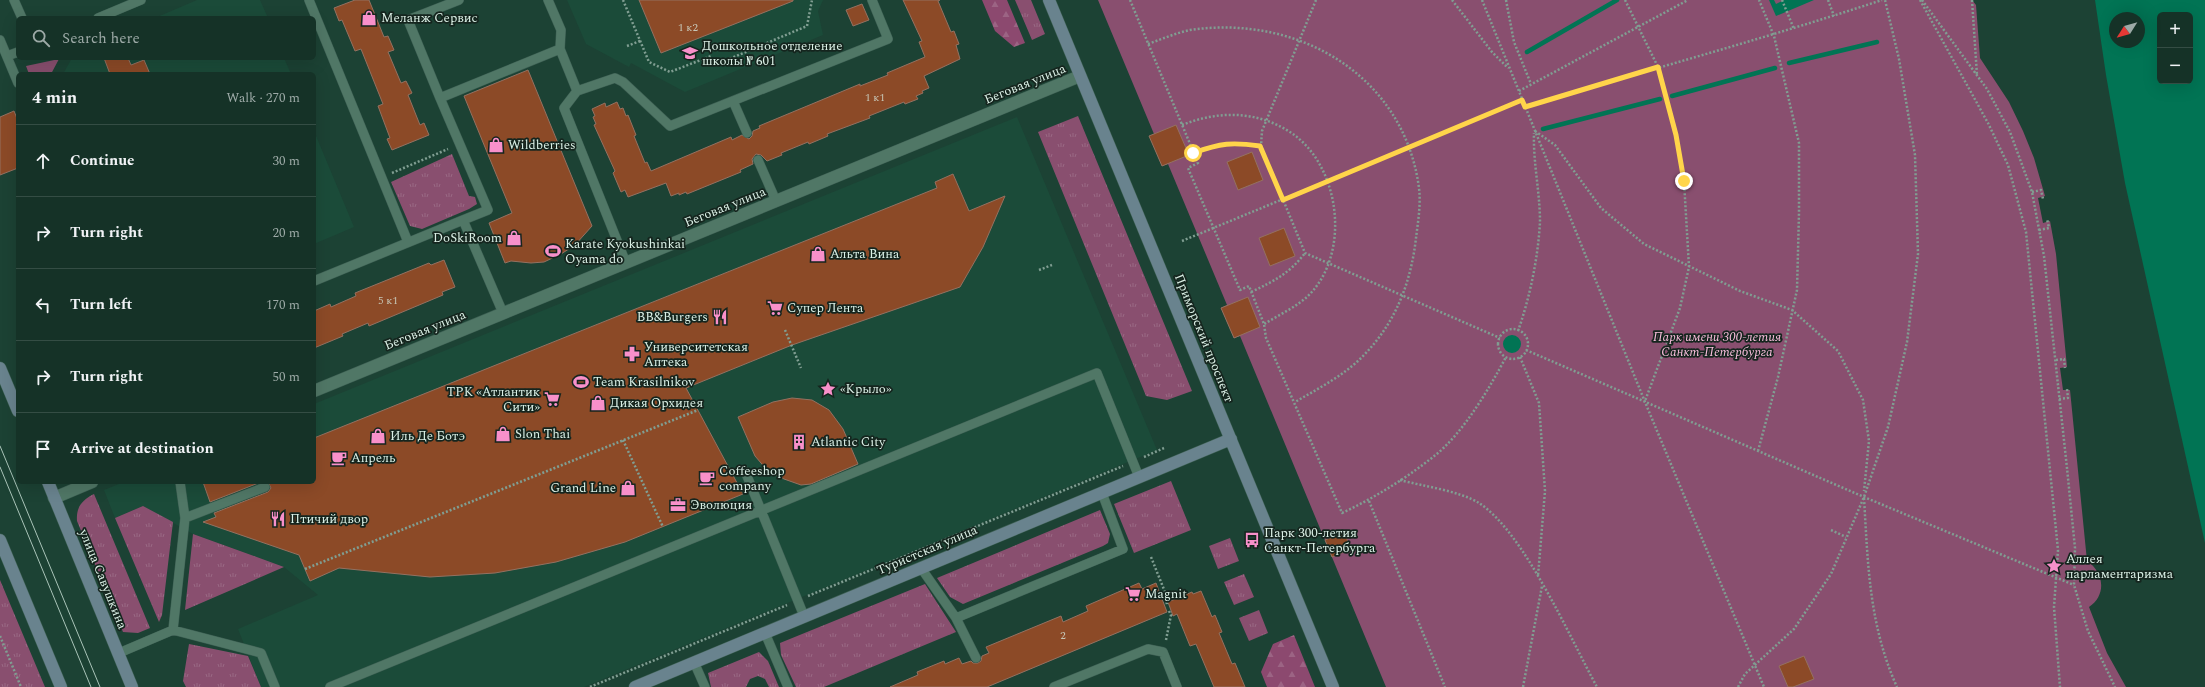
<!DOCTYPE html>
<html lang="en">
<head>
<meta charset="utf-8">
<style>
  :root { --surface:#153227; --page:#1e3a2f; --text:#f1f3f6; --muted:#9daaa7; --line:#344d44 }
  body { margin:0; font-family:Spectral,serif; background:var(--page); color:var(--text) }
  .controls { position:absolute; right:12px; top:12px; display:grid; overflow:hidden; border-radius:6px; box-shadow:0 4px 16px #0002 }
  .controls button { width:36px; height:36px; display:grid; place-items:center; padding:0; border:0; border-bottom:1px solid var(--line); background:var(--surface); color:var(--text); font:20px sans-serif }
  .compass { position:absolute; left:2109px; top:12px; width:36px; height:36px; border-radius:50%; background:var(--surface); box-shadow:0 4px 16px #0002; rotate:233deg }
  .stop { position:absolute; width:12px; height:12px; margin:-9px; border:3px solid #ffd54a; border-radius:50%; background:#fff }
  .stop.end { background:#ffd54a; border-color:#fff; box-shadow:0 1px 4px #0008 }
  .list { margin:0; padding:0; list-style:none }
  h2 { display:flex; justify-content:space-between; align-items:center; height:52px; margin:0; padding:0 16px; font-size:17px }
  h2 small { font-size:13px; font-weight:400; color:var(--muted) }
  .list li { display:grid; grid-template-columns:26px 1fr auto; gap:12px; align-items:center; box-sizing:border-box; height:72px; padding:0 16px; border-top:1px solid var(--line) }
  .list b { display:block; font-size:15px; white-space:nowrap }
  .list em { font-size:13px; font-style:normal; color:var(--muted) }
  .icon { flex:none; width:22px; height:22px; fill:none; stroke:currentColor; stroke-width:2; stroke-linecap:round; stroke-linejoin:round }
  .map { position:relative; flex:none; width:2205px; height:687px; overflow:hidden }
  .search { position:absolute; background:var(--surface); box-shadow:0 4px 16px #0002; left:16px; top:16px; width:300px; height:44px; display:flex; align-items:center; gap:10px; box-sizing:border-box; padding:0 14px; border-radius:6px; color:var(--muted); font-size:15px }
  .panel { position:absolute; background:var(--surface); box-shadow:0 4px 16px #0002; left:16px; top:72px; width:300px; height:412px; border-radius:6px }
  .map>svg:first-child { display:block }
</style>
</head>
<body>
<div class="map">
<svg width="2205" height="687" viewBox="0 0 2205 687">
  <defs>
    <pattern id="grass-tufts" width="24" height="20" patternUnits="userSpaceOnUse"><rect width="24" height="20" fill="#894f6f"/><path d="M3 7l-1-3M5 7V3M7 7l1-3M15 17l-1-3M17 17v-4M19 17l1-3" fill="none" stroke="#996984"/></pattern>
    <pattern id="forest-firs" width="22" height="20" patternUnits="userSpaceOnUse"><rect width="22" height="20" fill="#8c496f"/><path d="M5 1l3.5 6h-7zM16 11l3.5 6h-7z" fill="#9c6484"/></pattern>
  </defs>
  <rect width="100%" height="100%" fill="#1c4234"/>
  <path fill="#1b4b39" d="M197,0H260L268,18H155Z
    M567,0H823L818,11L823,35L685,92L631,63L629,67L586,44Z
    M72,58H284L291,74H63Z
    M1017,117L1157,450L584,687H261L238,629L318,595L284,567L193,534L143,506L115,518L104,490L124,482H314V404Z
    M314,131L354,227L314,244Z"/>
  <path fill="url(#grass-tufts)" d="M1015,0H1031L1045,34L1032,40Z
    M1078,116L1192,391L1167,400L1146,396L1038,132Z
    M452,154L469,196L475,197L477,204L469,209L422,229L410,226L391,182Z
    M1171,481L1191,530L1134,553L1114,504Z
    M94,494L150,628L138,633L123,632L77,521C76,507 82,500 94,494Z
    M143,506L173,522L162,615L159,622L115,518Z
    M1100,510L1110,534L1108,543L1103,546L963,604L950,597L937,578Z
    M193,534L284,567L185,610Z
    M1230,538L1239,561L1218,569L1209,546Z
    M1244,574L1254,597L1234,605L1224,582Z
    M0,580L45,687H0Z
    M925,584L956,632L824,687H796L781,655L780,643Z
    M1259,610L1268,633L1249,641L1239,618Z
    M189,644L248,656L261,687H186L183,681Z
    M759,652L768,661L779,687H769L765,679L758,676L750,679L746,687H711L708,673Z"/>
  <path fill="url(#forest-firs)" d="M982,0H1007L1025,43L1014,47L995,31Z
    M1294,635L1315,687H1267L1261,672L1273,644Z"/>
  <path fill="#894f6f" d="M1098,0H1972L1976,5L1980,58L2009,102L2023,131L2034,158L2045,196L2038,198L2043,223L2050,221L2056,254L2067,367L2060,368L2063,390H2070L2087,561C2104,572 2107,595 2089,607L2107,653L2126,687H1386L1240,336L1234,338L1221,308L1227,305L1168,164L1162,166L1150,136L1154,134Z
    M59,59L51,74H29L26,66Z"/>
  <path fill="#017454" fill-rule="evenodd" d="M1769,0H1774L1776,4L1784,0H1814L1776,16Z
    M2095,0H2205V543L2125,183L2106,75ZM2160,15H2190V81H2160ZM2115,18H2139V42H2115Z
    M1503 344a9 9 0 1 1 18 0a9 9 0 1 1-18 0Z"/>
  <g fill="none" stroke-linecap="round" stroke-linejoin="round">
    <path stroke="#017454" stroke-width="4.5" d="M1527,52L1617,0
      M1789,63L1877,42
      M1672,96L1775,68
      M1543,129L1660,99"/>
  </g>
  <path fill="#8c4a27" stroke="#947161" d="M355,0H369L384,37L388,36L394,50L388,52L401,83L406,81L412,93L408,95L420,125L424,123L429,135L392,150L387,139L390,138L378,106L383,104L361,49L355,51L342,20L339,21L334,8Z
    M639,0H793V1L661,53Z
    M903,0H940L938,1L951,32L954,31L959,44L956,45L960,59L924,76L929,88L922,91L923,93L916,96L918,99L905,104L904,102L869,116L870,118L827,134L828,136L809,144L808,142L781,153L782,155L767,161L761,155L756,154L752,159L753,164L740,170L741,172L687,194L686,192L679,195V193L671,196L666,183L628,197L625,190L621,192L613,173L615,171L594,125L596,124L593,117L595,116L592,109L605,103L606,107L617,102L620,109L623,108L626,116L628,115L636,135L634,136L645,163L647,162L651,171L731,137L732,140L742,135L749,139L752,136L753,131L760,128L759,126L860,84V86L888,75L887,73L925,57L919,42L922,41Z
    M862,4L869,20L853,26L846,10Z
    M104,58H128L131,65L144,60L150,74H110Z
    M528,70L592,226L575,245L561,254L544,262L531,263L511,261L505,263L489,223L512,213L464,96Z
    M14,111L18,121V168L0,175V117Z
    M1176,125L1189,155L1162,166L1149,136Z
    M1252,152L1263,180L1238,190L1227,162Z
    M953,174L969,211L1005,196L983,247L960,287L792,345L686,388L743,494L625,542L556,562L495,573L430,577L339,568L310,581L299,555L203,522L216,517L214,513L268,492L271,488L268,482H314V438L937,188L935,182Z
    M1284,228L1295,256L1270,266L1259,238Z
    M444,260L455,287L442,292L443,295L369,326L368,323L342,334L343,336L314,348V311L330,304L331,307L356,296L355,293L429,263L431,265Z
    M1248,297L1260,327L1234,338L1221,308Z
    M792,398L812,400L829,410L843,429L858,464L811,484L801,485L784,479L767,470L755,456L738,417L773,402Z
    M203,482H261L210,502Z
    M1344,532L1351,549L1332,557L1325,540Z
    M1139,583L1142,589L1156,583L1167,612L987,687H890L918,675L917,672L944,661L945,664L959,658L962,664L971,661L973,663H978L981,661L982,656L989,653L986,647L1061,616L1063,622L1088,611L1086,606Z
    M1201,591L1212,617L1215,615L1222,632L1219,633L1232,664L1235,663L1245,687H1214L1196,644L1190,646L1177,614L1173,616L1168,602L1192,592L1193,594Z
    M1804,656L1814,679L1793,687H1788L1779,666Z"/>
  <g fill="none" stroke-linecap="round" stroke-linejoin="round">
    <defs>
      <path id="lane" d="M14,0L22,18
        M309,0L408,242
        M459,0L408,20L440,98L560,49
        M548,0L561,30L560,49L577,91
        M98,18L141,0
        M0,40L18,83
        M7,56L18,52
        M440,98L488,210L463,220
        M733,101L747,133
        M758,160L776,201
        M626,263L564,108L577,91L615,78L623,82L670,126L888,39L872,0
        M314,281L463,220L503,313
        M745,471L804,616
        M185,518L265,487
        M921,568L956,618L1123,549L1102,493
        M956,618L976,658
        M173,630L185,518L180,482
        M765,633L788,687
        M119,653L173,630L261,653L275,687
        M694,662L705,687
        M330,687L1097,373L1139,477
        M1054,687L1148,649L1163,652L1177,687"/>
      <path id="street" d="M314,391L1080,76
        M54,498L92,482"/>
      <path id="secondary" d="M1049,0L1333,687
        M0,368L18,411
        M48,482L132,687
        M0,540L61,687
        M635,687L1231,439"/>
    </defs>
    <use href="#lane" stroke="#3e6054" stroke-width="10"/>
    <use href="#street" stroke="#3e6054" stroke-width="13"/>
    <use href="#secondary" stroke="#3e6054" stroke-width="13"/>
    <path stroke="#809e92" stroke-width="2.5" stroke-dasharray="2 2" stroke-linecap="butt" d="M623,0L649,62L670,72L711,56
      M1130,0L1198,163L1188,168L1240,290L1249,286L1264,324L1266,338L1342,513C1374,498 1405,479 1433,457C1462,435 1489,389 1506,357
      M1316,0L1262,131L1261,146L1305,253L1500,338
      M1452,0L1492,52L1508,68
      M1482,0L1645,402L1764,687
      M1506,0L1514,42L1531,84
      M1625,0L1658,67L1676,135L1684,181L1689,267L1680,308L1645,401
      M1782,0L1794,29
      M1828,0L1834,16
      M1920,0L1988,123L2008,165L2026,232L2058,550L2054,607L2060,687
      M1922,0L1987,89L2010,132L2032,192L2044,256L2067,468L2075,548L2074,585L2088,631L2115,687
      M1972,0L1977,75
      M1148,44C1162,39 1176,33 1190,30C1298,14 1404,75 1419,188C1421,204 1418,222 1416,238C1411,282 1396,322 1364,355C1345,375 1319,388 1295,402
      M627,46L640,41
      M715,65L807,26L812,0
      M1519,91L1688,0
      M1525,107C1644,71 1764,39 1882,0
      M1182,125C1217,111 1256,110 1290,132C1340,164 1352,253 1308,296C1296,307 1279,315 1264,324
      M1535,131L1555,145L1601,208L1644,244L1740,291L1792,310L1838,351L1863,400L1869,441L1864,491
      M1193,153C1221,143 1232,142 1261,146
      M392,173L448,149
      M2032,192L2041,190L2043,199
      M2039,230L2049,228L2047,219
      M1182,241L1522,100
      M1039,270L1052,265
      M1251,292C1274,281 1289,274 1305,253
      M1498 344a15 15 0 1 1 30 0a15 15 0 1 1-30 0Z
      M785,330L801,368
      M1518,331C1530,297 1538,258 1540,222C1540,192 1533,163 1534,133
      M1526,350L1864,497L2074,585
      M1520,357L1539,403L1545,491L1538,576
      M2056,360L2064,359L2065,368
      M2059,399L2068,398L2067,389
      M623,440L663,527
      M1758,451L1778,377L1797,290L1799,213V143L1774,36L1759,0
      M1144,457L1164,448
      M1400,480C1422,486 1460,491 1479,503C1524,532 1570,638 1597,687
      M1864,498C1868,565 1869,625 1897,687
      M1369,501L1445,687
      M1831,530L1846,537
      M1151,557L1165,592L1167,605
      M305,569L698,410
      M808,596L1123,466
      M0,636L21,687
      M1166,640L1171,615L1169,611
      M590,687L787,605
      M1523,687L1542,586
      M1738,687L1745,674L1794,629L1831,574L1864,497L1888,427L1907,342L1918,254L1915,155L1899,59L1885,0"/>
    <use href="#lane" stroke="#507766" stroke-width="9"/>
    <use href="#street" stroke="#507766" stroke-width="12"/>
    <use href="#secondary" stroke="#69838e" stroke-width="12"/>
    <path stroke="#aac4b9" stroke-width="1" d="M0,446L100,687
      M0,467L91,687"/>
  </g>
  <g fill="none" stroke-linecap="round" stroke-linejoin="round">
    <path stroke="#ffd54a" stroke-width="5" d="M1193,153C1221,143 1232,142 1260,146L1283,200L1522,100L1525,107L1658,67L1676,135L1684,181"/>
  </g>
  <defs>
    <symbol id="shop-bare" viewBox="-9 -9 18 18"><path d="M-5-2.5h2.3a2.7 3.5 0 0 1 5.4 0H5L5.5 6h-11ZM-1.5-2.5h3a1.5 2.3 0 0 0-3 0Z" fill="#f890ca" stroke="#15251e" stroke-width="2.5" paint-order="stroke"/></symbol>
    <symbol id="school-bare" viewBox="-9 -9 18 18"><path d="M0-5L7-2L0 1L-7-2ZM-4 1L0 2.5L4 1V4Q0 6-4 4Z" fill="#f890ca" stroke="#15251e" stroke-width="2.5" paint-order="stroke"/></symbol>
    <symbol id="stadium-bare" viewBox="-9 -9 18 18"><path d="M0-5a6.5 5 0 1 0 0 10a6.5 5 0 1 0 0-10ZM-3.5-1.8h7v3.6h-7Z" fill="#f890ca" stroke="#15251e" stroke-width="2.5" paint-order="stroke"/></symbol>
    <symbol id="supermarket-bare" viewBox="-9 -9 18 18"><path d="M-6-5.5h2.5l.6 2H6L4.5 2H-2.5L-4.4-4H-6ZM-1.5 3.2a1.3 1.3 0 1 0 .1 0ZM3 3.2a1.3 1.3 0 1 0 .1 0Z" fill="#f890ca" stroke="#15251e" stroke-width="2.5" paint-order="stroke"/></symbol>
    <symbol id="restaurant-bare" viewBox="-9 -9 18 18"><path d="M-5-6h1v4h1v-4h1v4h1v-4h1v5L-1.5 .5V6h-2V.5L-5-1ZM5-6V6H3V1.5H1.5Q1.5-4 5-6Z" fill="#f890ca" stroke="#15251e" stroke-width="2.5" paint-order="stroke"/></symbol>
    <symbol id="pharmacy-bare" viewBox="-9 -9 18 18"><path d="M-2-6h4v4h4v4h-4v4h-4v-4h-4v-4h4Z" fill="#f890ca" stroke="#15251e" stroke-width="2.5" paint-order="stroke"/></symbol>
    <symbol id="sight-bare" viewBox="-9 -9 18 18"><path d="M0-6L1.8-2.2L6-1.7L2.9 1.2L3.7 5.4L0 3.3L-3.7 5.4L-2.9 1.2L-6-1.7L-1.8-2.2Z" fill="#f890ca" stroke="#15251e" stroke-width="2.5" paint-order="stroke"/></symbol>
    <symbol id="building-bare" viewBox="-9 -9 18 18"><path d="M-4-6H4V6H1V3H-1V6H-4ZM-2.5-4.3h1.7v1.8h-1.7ZM.8-4.3h1.7v1.8H.8ZM-2.5-1h1.7V.8h-1.7ZM.8-1h1.7V.8H.8Z" fill="#f890ca" stroke="#15251e" stroke-width="2.5" paint-order="stroke"/></symbol>
    <symbol id="cafe-bare" viewBox="-9 -9 18 18"><path d="M-5.5-4.5H6V0H3Q3 3.5 0 3.5H-2.5Q-5.5 3.5-5.5 0ZM3-3.2v2h1.7v-2ZM-6 4.5H4V6H-6Z" fill="#f890ca" stroke="#15251e" stroke-width="2.5" paint-order="stroke"/></symbol>
    <symbol id="office-bare" viewBox="-9 -9 18 18"><path d="M-6-3h4V-5.5h4V-3h4V5H-6ZM-1-4.5V-3h2v-1.5ZM-6 0V1H6V0Z" fill="#f890ca" stroke="#15251e" stroke-width="2.5" paint-order="stroke"/></symbol>
    <symbol id="bus-bare" viewBox="-9 -9 18 18"><path d="M-5-6H5V4H4V6H2V4H-2V6H-4V4H-5ZM-3.5-4V0h7V-4ZM-3.5 1.2v1.5H-2V1.2ZM2 1.2v1.5H3.5V1.2Z" fill="#f890ca" stroke="#15251e" stroke-width="2.5" paint-order="stroke"/></symbol>
  </defs>
  <g fill-rule="evenodd">
    <use href="#shop-bare" x="358" y="7" width="22" height="22"/>
    <use href="#school-bare" x="679" y="42" width="22" height="22"/>
    <use href="#shop-bare" x="485" y="134" width="22" height="22"/>
    <use href="#shop-bare" x="503" y="227" width="22" height="22"/>
    <use href="#stadium-bare" x="542" y="240" width="22" height="22"/>
    <use href="#shop-bare" x="807" y="243" width="22" height="22"/>
    <use href="#supermarket-bare" x="764" y="297" width="22" height="22"/>
    <use href="#restaurant-bare" x="709" y="306" width="22" height="22"/>
    <use href="#pharmacy-bare" x="621" y="343" width="22" height="22"/>
    <use href="#stadium-bare" x="570" y="371" width="22" height="22"/>
    <use href="#sight-bare" x="817" y="378" width="22" height="22"/>
    <use href="#supermarket-bare" x="541" y="388" width="22" height="22"/>
    <use href="#shop-bare" x="587" y="392" width="22" height="22"/>
    <use href="#shop-bare" x="492" y="423" width="22" height="22"/>
    <use href="#shop-bare" x="367" y="425" width="22" height="22"/>
    <use href="#building-bare" x="788" y="431" width="22" height="22"/>
    <use href="#cafe-bare" x="328" y="447" width="22" height="22"/>
    <use href="#cafe-bare" x="696" y="467" width="22" height="22"/>
    <use href="#shop-bare" x="617" y="477" width="22" height="22"/>
    <use href="#office-bare" x="667" y="494" width="22" height="22"/>
    <use href="#restaurant-bare" x="267" y="508" width="22" height="22"/>
    <use href="#bus-bare" x="1241" y="529" width="22" height="22"/>
    <use href="#sight-bare" x="2043" y="555" width="22" height="22"/>
    <use href="#supermarket-bare" x="1122" y="583" width="22" height="22"/>
  </g>
  <g text-anchor="middle" dominant-baseline="central" stroke-width="3.5" stroke-linejoin="round" paint-order="stroke">
    <g font-size="11" fill="#c7c6b6">
      <text x="688" y="27">1 к2</text>
      <text x="875" y="97">1 к1</text>
      <text x="388" y="300">5 к1</text>
      <text x="1063" y="635">2</text>
    </g>
    <g font-size="13" fill="#dbf0e6" stroke="#15251e" text-anchor="start">
      <text x="381" y="18">Меланж Сервис</text>
      <text x="702" y="46">Дошкольное отделение<tspan x="702" dy="15">школы № 601</tspan></text>
      <text x="508" y="145">Wildberries</text>
      <text x="502" y="238" text-anchor="end">DoSkiRoom</text>
      <text x="565" y="244">Karate Kyokushinkai<tspan x="565" dy="15">Oyama do</tspan></text>
      <text x="830" y="254">Альта Вина</text>
      <text x="787" y="308">Супер Лента</text>
      <text x="708" y="317" text-anchor="end">BB&amp;Burgers</text>
      <text x="644" y="347">Университетская<tspan x="644" dy="15">Аптека</tspan></text>
      <text x="593" y="382">Team Krasilnikov</text>
      <text x="840" y="389">«Крыло»</text>
      <text x="540" y="392" text-anchor="end">ТРК «Атлантик<tspan x="540" dy="15">Сити»</tspan></text>
      <text x="610" y="403">Дикая Орхидея</text>
      <text x="515" y="434">Slon Thai</text>
      <text x="390" y="436">Иль Де Ботэ</text>
      <text x="811" y="442">Atlantic City</text>
      <text x="351" y="458">Апрель</text>
      <text x="719" y="471">Coffeeshop<tspan x="719" dy="15">company</tspan></text>
      <text x="616" y="488" text-anchor="end">Grand Line</text>
      <text x="690" y="505">Эволюция</text>
      <text x="290" y="519">Птичий двор</text>
      <text x="1264" y="533">Парк 300-летия<tspan x="1264" dy="15">Санкт-Петербурга</tspan></text>
      <text x="2066" y="559">Аллея<tspan x="2066" dy="15">парламентаризма</tspan></text>
      <text x="1145" y="594">Magnit</text>
    </g>
    <g font-size="13" fill="#dbf0e6" stroke="#15251e">
      <text transform="translate(1025 84) rotate(-22)">Беговая улица</text>
      <text transform="translate(725 207) rotate(-22)">Беговая улица</text>
      <text transform="translate(425 330) rotate(-22)">Беговая улица</text>
      <text transform="translate(1204 338) rotate(68)">Приморский проспект</text>
      <text transform="translate(927 550) rotate(-23)">Туристская улица</text>
      <text transform="translate(103 579) rotate(68)">улица Савушкина</text>
    </g>
    <g font-size="13" font-style="italic" fill="#fabedd" stroke="#15251e">
      <text x="1717" y="337">Парк имени 300-летия<tspan x="1717" dy="15">Санкт-Петербурга</tspan></text>
    </g>
  </g>
</svg>
<div class="controls">
<button>+</button>
<button>−</button>
</div>
<svg class="compass" viewBox="-18 -18 36 36"><path d="M0-13l5 13h-10z" fill="#e53935"/><path d="M0 13l5-13h-10z" fill="#9daaa7"/></svg>
<div class="stop" style="left:1193px;top:153px"></div>
<div class="stop end" style="left:1684px;top:181px"></div>
<div class="search"><svg class="icon" aria-label="search" viewBox="0 0 24 24"><circle cx="10" cy="10" r="6"/><path d="M15 15l6 6"/></svg>Search here</div>
<section class="panel">
<h2>4 min<small>Walk · 270 m</small></h2>
<ul class="list">
<li><svg class="icon" aria-label="ahead" viewBox="0 0 24 24"><path d="M12 20V5M6 11l6-6 6 6"/></svg><div><b>Continue</b></div><em>30 m</em></li>
<li><svg class="icon" aria-label="right" viewBox="0 0 24 24"><path d="M7 20v-9h11M14 6l5 5-5 5"/></svg><div><b>Turn right</b></div><em>20 m</em></li>
<li><svg class="icon" aria-label="left" viewBox="0 0 24 24"><path d="M17 20v-9H6M10 6l-5 5 5 5"/></svg><div><b>Turn left</b></div><em>170 m</em></li>
<li><svg class="icon" aria-label="right" viewBox="0 0 24 24"><path d="M7 20v-9h11M14 6l5 5-5 5"/></svg><div><b>Turn right</b></div><em>50 m</em></li>
<li><svg class="icon" aria-label="arrive" viewBox="0 0 24 24"><path d="M6 21V4h12l-3 4 3 4H6"/></svg><div><b>Arrive at destination</b></div></li>
</ul>
</section>
</div>
</body>
</html>
